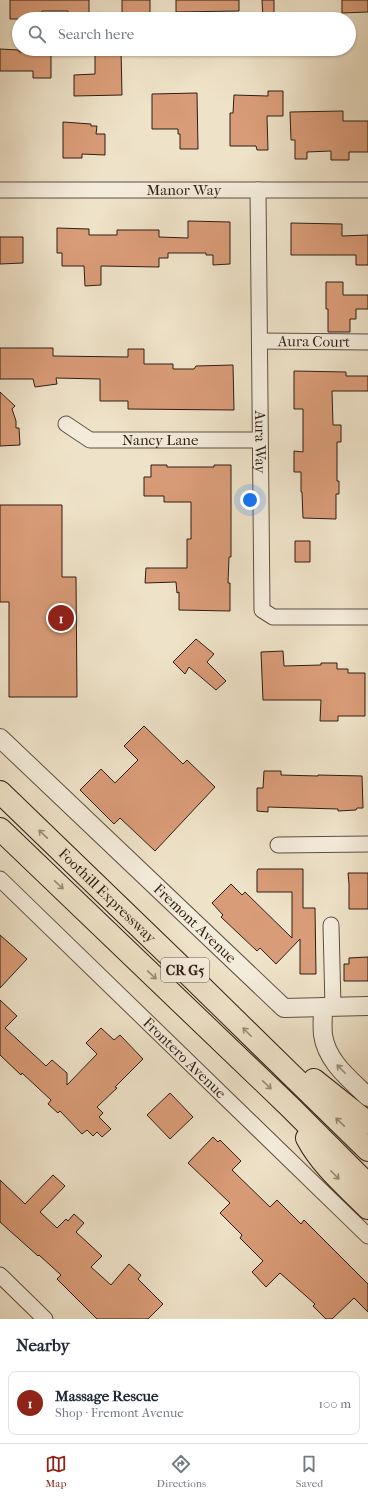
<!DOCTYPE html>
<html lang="en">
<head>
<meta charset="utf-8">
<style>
  :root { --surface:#fff; --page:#f2f2f3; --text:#1f2937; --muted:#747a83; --line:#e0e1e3; --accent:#8f2418 }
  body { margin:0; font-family:"IM FELL French Canon",serif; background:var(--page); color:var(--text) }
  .you { position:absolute; left:250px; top:500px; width:14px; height:14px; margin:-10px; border:3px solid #fff; border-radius:50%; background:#1a73e8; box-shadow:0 0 0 6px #1a73e833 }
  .badge { display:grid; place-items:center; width:26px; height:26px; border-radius:50%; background:var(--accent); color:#fff; font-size:13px; font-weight:700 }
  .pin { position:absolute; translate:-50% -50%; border:2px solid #fff; box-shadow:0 1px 4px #0006 }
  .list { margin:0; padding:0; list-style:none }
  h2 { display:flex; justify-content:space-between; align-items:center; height:52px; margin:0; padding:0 16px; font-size:17px }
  h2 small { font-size:13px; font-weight:400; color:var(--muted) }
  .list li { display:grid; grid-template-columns:26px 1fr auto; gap:12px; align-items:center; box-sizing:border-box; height:64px; margin:0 8px 8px; padding:0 8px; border:1px solid var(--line); border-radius:8px }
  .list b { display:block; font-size:15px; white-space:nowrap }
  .list p { margin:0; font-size:13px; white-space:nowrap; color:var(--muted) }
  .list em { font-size:13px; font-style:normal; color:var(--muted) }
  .icon { flex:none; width:22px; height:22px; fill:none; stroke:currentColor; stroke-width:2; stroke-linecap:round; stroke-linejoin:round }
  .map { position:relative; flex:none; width:368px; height:1319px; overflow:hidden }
  .search { position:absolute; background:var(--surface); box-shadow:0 1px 3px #0004; left:12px; right:12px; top:12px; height:44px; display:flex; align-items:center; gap:10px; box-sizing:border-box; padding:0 14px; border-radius:22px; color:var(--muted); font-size:15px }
  .sheet { height:124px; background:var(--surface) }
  nav { display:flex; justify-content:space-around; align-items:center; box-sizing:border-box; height:56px; border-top:1px solid var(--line); background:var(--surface); font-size:11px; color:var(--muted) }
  nav a { display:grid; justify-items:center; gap:2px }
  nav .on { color:var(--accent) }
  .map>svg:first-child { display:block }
</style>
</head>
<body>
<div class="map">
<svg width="368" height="1319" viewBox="0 0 368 1319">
  <rect width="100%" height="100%" fill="#eee2c8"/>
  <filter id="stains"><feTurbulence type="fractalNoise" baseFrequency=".005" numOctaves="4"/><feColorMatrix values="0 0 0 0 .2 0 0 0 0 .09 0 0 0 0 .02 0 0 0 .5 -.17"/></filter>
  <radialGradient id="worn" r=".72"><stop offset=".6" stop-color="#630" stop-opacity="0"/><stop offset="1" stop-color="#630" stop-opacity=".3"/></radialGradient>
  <path fill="#d99c78" stroke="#2f1e15" d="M10,0H89V19H72V17H68V11H42V19H10Z
    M122,0H150V18H134L125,15L122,12Z
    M176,0H239V11L176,12Z
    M262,0H274V19H263Z
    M342,0H368V12L342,13Z
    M0,49L19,50V52L51,51V78H33V71H0Z
    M121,49L122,95L74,96V75L95,74V50Z
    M268,91H283V116H267L268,150H257L256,146H230V113H233L234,95L268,96Z
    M197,93L198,149H180V134H178V129H152V94Z
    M343,111V121H368V152H349V160H331V151L307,152V159H295V140H291L290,112Z
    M63,122L91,124V126H97L96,134H105V155L82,154V158H63Z
    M188,221L230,222V264L213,265V255H206V253H168V258H159V267L101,266V285L85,286L84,266H62V253H57V228L89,229V235H117V230H159V237L188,238Z
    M291,223L342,224V236L368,235V265H356V255H291Z
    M0,237H23V263L0,264Z
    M326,282H343V295H368V309H356V319H350V332H328V309H326Z
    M0,348H53V356L128,357V349H144V364H173V369H194L196,366L233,365L234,410L128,409V401H100V379L56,378L57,384L35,387L33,379H0Z
    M294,371L346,372V376H368V391H332L333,425H341V442H337V481H339V494H336V519L303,518L302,492H301V472H294V451L303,452V409H294Z
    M0,392L15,406L12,409L16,421V428H19L20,445L0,446Z
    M151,465H167V467H214V465H231V557H229L228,583H230V611L179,610V592L177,593L176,582L145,583L146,568H187V539H191V502H164V496H144V477H151Z
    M0,505H62V577H76L77,697H9V602H0Z
    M295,541H310V562H295Z
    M196,639L214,654L207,662L226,681L216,690L189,667L185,674L173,662Z
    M283,651L284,666L321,665V663H337V669H348V673H365V716H338V721H320L321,700H263L261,652Z
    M144,726L183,764L187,760L215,787L155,851L120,818L114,824L80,790L101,769L115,783L138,760L124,746Z
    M264,771H281V775L318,776V775L362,776L363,808H357L356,810L338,811V809L268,807V812L257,811V788H263Z
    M258,869H303V908H315L316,974H300V939L276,964L260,948L257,951L221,917L223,915L212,903L231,884L242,895L245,892L292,938V892H257V871Z
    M348,873H368V909H349V884Z
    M0,935L27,959L0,988Z
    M368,957V981H344V964H349V958Z
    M0,1000L17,1016L5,1028L46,1066L52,1060L67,1073V1085L97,1054L86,1043L101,1028L114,1040L120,1035L143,1059L115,1087L117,1088L97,1107L103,1113L99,1117L111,1129L102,1137L97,1132L93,1136L87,1130L82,1134L60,1111L58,1113L48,1104L51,1100L22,1073L21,1075L0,1055Z
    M170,1093L193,1117L170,1139L147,1115Z
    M213,1137L218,1142L220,1140L241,1161L232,1170L270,1207L277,1200L301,1224L304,1220L368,1284V1312L354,1298L332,1319H326L313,1306L315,1304L280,1273L266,1287L252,1272L263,1261L240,1238L242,1235L220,1213L230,1203L188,1163Z
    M53,1175L65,1186L40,1212L57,1228L66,1219L68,1221L74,1214L84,1223L76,1232L102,1256L91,1267L111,1285L129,1264L141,1275L138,1279L163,1304L148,1319H97L57,1279L61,1275L39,1255L38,1256L0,1222V1180L25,1204Z"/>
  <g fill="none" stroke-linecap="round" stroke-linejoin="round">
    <defs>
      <g id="minor">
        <path id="s1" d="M0,190H368"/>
        <path id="s2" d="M258,190C260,330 260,470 262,610L273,617H368"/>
        <path id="s3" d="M261,341L368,342"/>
        <path id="s4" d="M66,424L90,440H259"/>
        <path d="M278,845L368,844"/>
        <path id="s5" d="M0,879L368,1236"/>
        <path d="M331,925L333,1007"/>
        <path d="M0,1275L45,1319"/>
      </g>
      <g id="tertiary">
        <path id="s6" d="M0,738L284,1008L368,1006"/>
        <path d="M323,1007C323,1016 322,1026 323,1035C327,1062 350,1079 368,1097"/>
      </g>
      <g id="trunk">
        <path id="s7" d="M0,792L176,962L368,1150"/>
        <path d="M0,829L290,1107L368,1185"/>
        <path d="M314,1080L368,1123"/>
        <path d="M307,1138C321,1165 346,1186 368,1208"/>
      </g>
    </defs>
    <use href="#minor" stroke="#5f4f42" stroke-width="17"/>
    <use href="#tertiary" stroke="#5f4f42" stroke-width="20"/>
    <use href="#trunk" stroke="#2f1e15" stroke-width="24"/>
    <use href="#minor" stroke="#f4ecdb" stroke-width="15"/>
    <use href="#tertiary" stroke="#f4ecdb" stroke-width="18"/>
    <use href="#trunk" stroke="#eee2c8" stroke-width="22"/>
  </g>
  <defs><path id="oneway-shaft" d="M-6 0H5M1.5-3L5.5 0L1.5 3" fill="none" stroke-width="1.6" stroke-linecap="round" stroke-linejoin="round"/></defs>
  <g stroke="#988a77">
    <use href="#oneway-shaft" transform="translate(43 834) rotate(-136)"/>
    <use href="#oneway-shaft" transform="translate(59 885) rotate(44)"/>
    <use href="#oneway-shaft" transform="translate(152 975) rotate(44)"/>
    <use href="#oneway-shaft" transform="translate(247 1032) rotate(-135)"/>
    <use href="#oneway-shaft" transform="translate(267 1085) rotate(44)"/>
    <use href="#oneway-shaft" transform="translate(340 1122) rotate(-136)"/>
    <use href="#oneway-shaft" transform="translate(335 1175) rotate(45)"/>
  </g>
  <use stroke="#9b8f82" href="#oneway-shaft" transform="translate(341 1069) rotate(-134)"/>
  <g text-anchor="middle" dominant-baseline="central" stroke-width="3" stroke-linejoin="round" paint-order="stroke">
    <rect fill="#f4ecdb" stroke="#6a5c50" stroke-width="1" x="161" y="958" width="48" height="24" rx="3"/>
    <g font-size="14" font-weight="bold" fill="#2f1e15">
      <text x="185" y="970">CR G5</text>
    </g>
    <g font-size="15" fill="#2f1e15" stroke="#f4ecdb">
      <text stroke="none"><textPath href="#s1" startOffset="184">Manor Way</textPath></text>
      <text stroke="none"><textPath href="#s3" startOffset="53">Aura Court</textPath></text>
      <text stroke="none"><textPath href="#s4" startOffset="99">Nancy Lane</textPath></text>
      <text stroke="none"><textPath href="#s2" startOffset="252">Aura Way</textPath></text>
      <text stroke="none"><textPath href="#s7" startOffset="149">Foothill Expressway</textPath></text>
      <text stroke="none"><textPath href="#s6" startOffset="269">Fremont Avenue</textPath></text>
      <text stroke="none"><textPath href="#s5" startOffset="257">Frontero Avenue</textPath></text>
    </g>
  </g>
  <rect width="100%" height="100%" filter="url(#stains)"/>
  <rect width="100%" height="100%" fill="url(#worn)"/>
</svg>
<div class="you"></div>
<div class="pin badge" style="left:61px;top:618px">1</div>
<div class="search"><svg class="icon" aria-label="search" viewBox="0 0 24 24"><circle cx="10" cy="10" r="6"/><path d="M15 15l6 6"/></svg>Search here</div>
</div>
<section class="sheet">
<h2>Nearby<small></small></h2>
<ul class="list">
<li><span class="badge">1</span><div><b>Massage Rescue</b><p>Shop · Fremont Avenue</p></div><em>100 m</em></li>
</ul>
</section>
<nav>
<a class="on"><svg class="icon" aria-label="map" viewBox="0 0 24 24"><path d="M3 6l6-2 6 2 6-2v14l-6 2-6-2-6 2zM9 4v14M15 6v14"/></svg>Map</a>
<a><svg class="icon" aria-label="directions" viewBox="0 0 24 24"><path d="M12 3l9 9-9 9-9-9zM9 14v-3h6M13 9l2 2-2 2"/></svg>Directions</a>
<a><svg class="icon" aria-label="saved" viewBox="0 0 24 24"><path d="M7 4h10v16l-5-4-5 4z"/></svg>Saved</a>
</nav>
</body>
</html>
